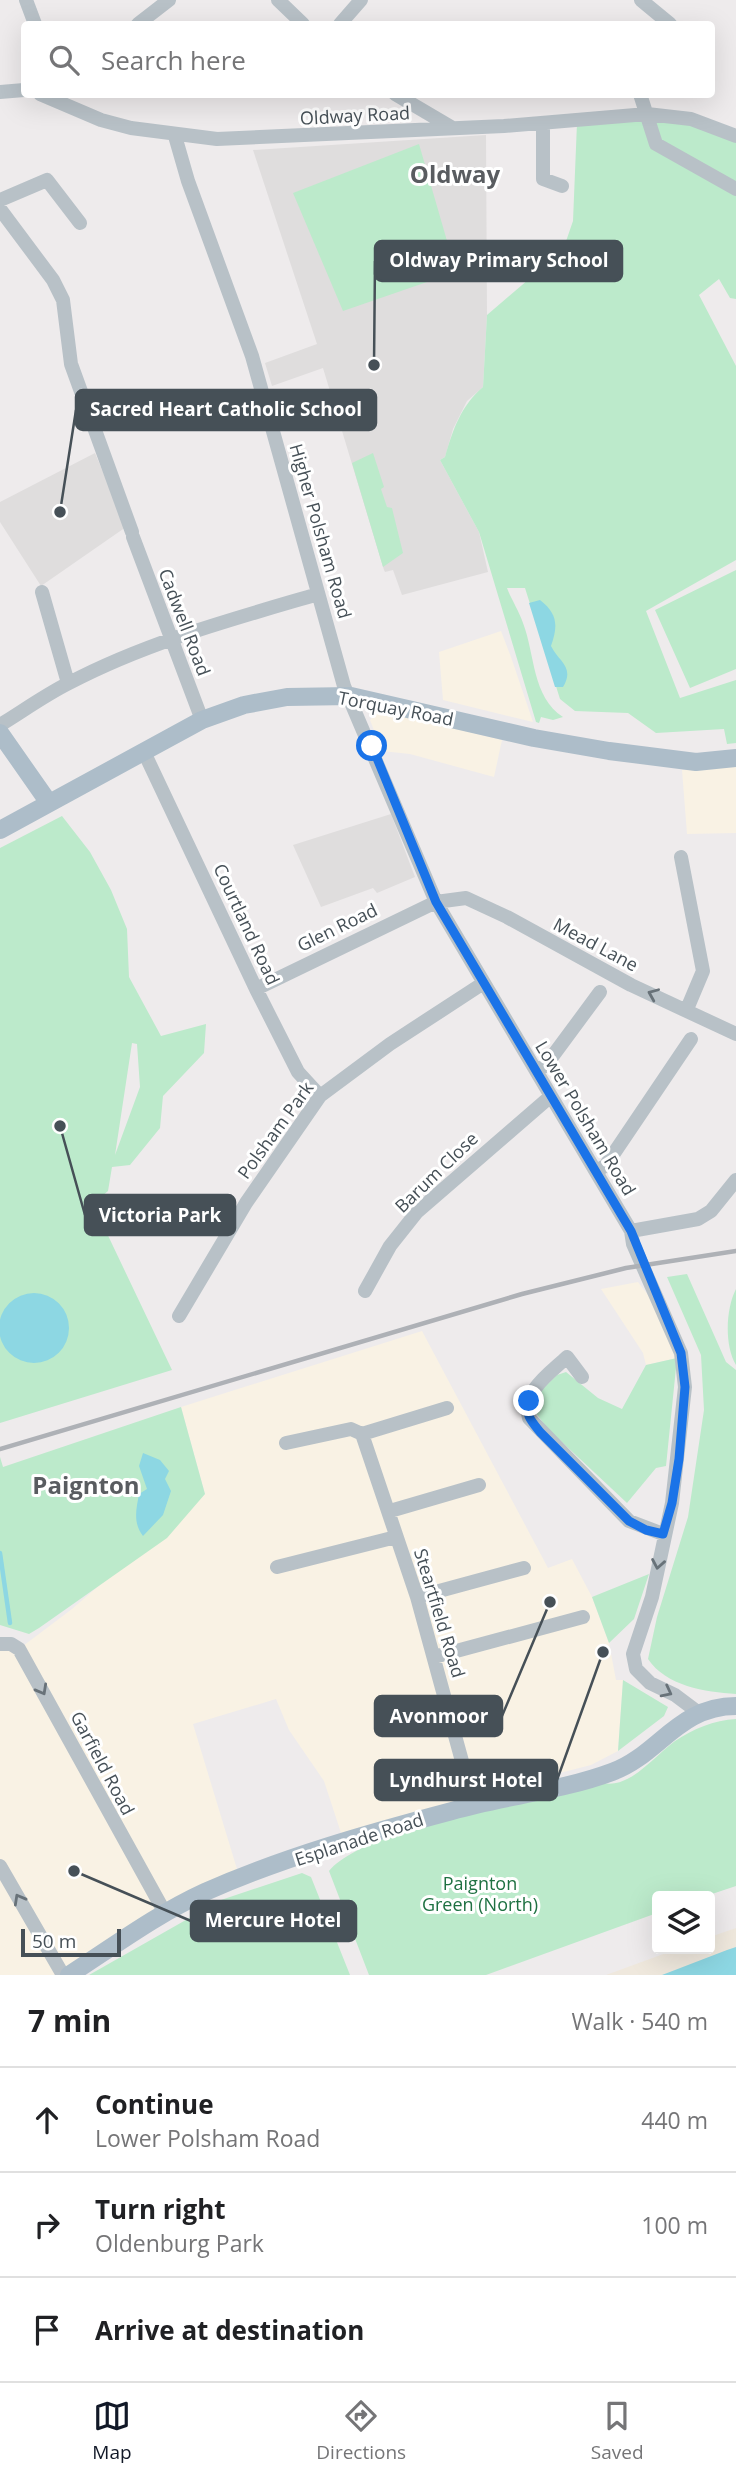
<!DOCTYPE html>
<html lang="en">
<head>
<meta charset="utf-8">
<style>
  :root { --surface:#fff; --page:#f6f6f6; --text:#202124; --muted:#757577; --line:#e0e0e0; --accent:#111827 }
  body { margin:0; font-family:"Open Sans",sans-serif; background:var(--page); color:var(--text) }
  .controls { position:absolute; right:21px; bottom:21px; display:grid; overflow:hidden; border-radius:7px; box-shadow:0 7px 28px #0002 }
  .controls button { width:63px; height:63px; display:grid; place-items:center; padding:0; border:0; border-bottom:2px solid var(--line); background:var(--surface); color:var(--text); font:35px sans-serif }
  .scale { position:absolute; left:21px; bottom:18px; width:100px; box-sizing:border-box; padding-left:7px; border:4px solid #465057; border-top:0; font-size:19px; line-height:24px; white-space:nowrap; color:#465057; -webkit-text-stroke:5px #fff; paint-order:stroke }
  .stop { position:absolute; width:21px; height:21px; margin:-16px; border:5px solid #1a73e8; border-radius:50%; background:#fff }
  .stop.end { background:#1a73e8; border-color:#fff; box-shadow:0 2px 7px #0008 }
  .list { margin:0; padding:0; list-style:none }
  h2 { display:flex; justify-content:space-between; align-items:center; height:91px; margin:0; padding:0 28px; font-size:30px }
  h2 small { font-size:23px; font-weight:400; color:var(--muted) }
  .list li { display:grid; grid-template-columns:46px 1fr auto; gap:21px; align-items:center; box-sizing:border-box; height:105px; padding:0 28px; border-top:2px solid var(--line) }
  .list b { display:block; font-size:26px; white-space:nowrap }
  .list p { margin:0; font-size:23px; white-space:nowrap; color:var(--muted) }
  .list em { font-size:23px; font-style:normal; color:var(--muted) }
  .icon { flex:none; width:38px; height:38px; fill:none; stroke:currentColor; stroke-width:2; stroke-linecap:round; stroke-linejoin:round }
  .map { position:relative; flex:none; width:736px; height:1975px; overflow:hidden }
  .search { position:absolute; background:var(--surface); box-shadow:0 7px 28px #0002; left:21px; right:21px; top:21px; height:77px; display:flex; align-items:center; gap:18px; box-sizing:border-box; padding:0 24px; border-radius:7px; color:var(--muted); font-size:26px }
  .sheet { height:406px; background:var(--surface) }
  nav { display:flex; justify-content:space-around; align-items:center; box-sizing:border-box; height:98px; border-top:2px solid var(--line); background:var(--surface); font-size:19px; color:var(--muted) }
  nav a { display:grid; justify-items:center; gap:4px }
  nav .on { color:var(--accent) }
  .map>svg:first-child { display:block }
</style>
</head>
<body>
<div class="map">
<svg width="736" height="1975" viewBox="0 0 736 1975">
  <rect width="100%" height="100%" fill="#eeebec"/>
  <path fill="#f9f2e4" d="M501,631L511,657L533,722L443,700L439,652Z
    M388,712L502,740L494,777L410,754L382,751L370,720L376,713Z
    M736,767V833L687,834L682,770Z
    M638,1282L654,1303L677,1358L646,1365L643,1353L601,1289Z
    M422,1331L548,1568L572,1559L592,1597L609,1643L616,1680H623L618,1751L591,1765L474,1795L342,1836L324,1781L289,1730L276,1699L193,1724L240,1879L69,1975H0V1644L19,1649L72,1609L205,1494L181,1407Z"/>
  <path fill="#dfdddd" d="M486,135L487,315L483,387L467,401L453,429L445,457L440,460L479,532L488,572L402,595L393,570L385,572L384,570L323,368L272,386L265,363L317,344L253,150Z
    M95,453L126,527L41,586L0,522V502Z
    M391,814L415,877L377,893L373,888L321,907L293,845Z"/>
  <path fill="#bceacb" fill-rule="evenodd" d="M611,121H691L736,138V299L730,298L719,279L699,295L736,366V560L646,611L680,698L736,680V743L727,744L724,729L656,733L628,713L575,711L560,699L525,588H507C511,599 519,611 523,623C535,654 532,697 563,717L553,720L541,717L539,723L536,722L479,532L440,460L445,457C453,429 461,406 483,387L487,315L563,250L573,221L577,123Z
    M419,144L456,272L343,311L293,193Z
    M373,453L384,487L381,489L387,507L392,508L403,553L383,567L352,463Z
    M736,570V669L690,688L655,610Z
    M62,816L90,852L111,890L127,929L129,977L161,1036L206,1024L204,1053L163,1096L160,1128L130,1165L112,1167L108,1191L93,1204L172,1370L0,1423V848ZM132,1043L137,1044L140,1087L115,1155Z
    M687,1274L726,1362L736,1370V1694C705,1692 666,1686 648,1659L657,1617L688,1517L704,1410L701,1355L667,1277Z
    M736,1289V1365C724,1345 726,1308 736,1289Z
    M677,1358L666,1466L656,1468L627,1503L547,1428L535,1412L537,1394L557,1375L566,1372L598,1398L622,1409L646,1365Z
    M181,1407L205,1494L167,1538L39,1628L29,1634L0,1625V1457L3,1467Z
    M649,1574L634,1619L609,1643L592,1597Z
    M623,1680L668,1707L664,1716L618,1751Z
    M736,1719V1886L706,1896H657V1913L486,1975H369L329,1871C364,1828 543,1797 603,1783C630,1789 654,1756 675,1741C693,1729 714,1720 736,1719Z
    M302,1873L311,1877L350,1975H89L221,1900Z"/>
  <path fill="#efe8dd" d="M736,1928V1975H606L677,1949H710V1937Z"/>
  <path fill="#8dd7e3" d="M540,600C558,614 558,626 551,646C559,662 575,667 563,687H555L529,603Z
    M-1 1328a35 35 0 1 1 70 0a35 35 0 1 1-70 0Z
    M143,1453L160,1460L169,1471L165,1479L171,1491L163,1515L143,1536C133,1523 136,1510 139,1494L147,1489L139,1466Z
    M736,1947V1975H662L727,1950Z"/>
  <g fill="none" stroke-linecap="round" stroke-linejoin="round">
    <path stroke="#8dd7e3" stroke-width="4.5" d="M0,1553L10,1623"/>
    <path stroke="#b8c1c7" stroke-width="14" d="M26,0L35,24
      M278,0L303,24
      M641,0L670,24
      M138,24L169,0
      M340,24L361,0
      M0,92L24,90
      M40,94L101,120L131,128L217,139L504,126L647,114L691,119L736,136
      M395,94L451,127
      M640,94L656,144L736,189
      M543,123V179L562,186
      M175,136L188,181L252,356L344,686L436,902L631,1231L633,1244L681,1353L685,1387L672,1503L652,1597L633,1654L636,1669L650,1683L675,1695L699,1713
      M0,200L47,180L80,223
      M0,209L53,280L63,300L71,364L132,532
      M133,537L202,720
      M42,592L68,683
      M0,725C23,711 45,695 69,683C147,642 233,619 318,594
      M144,752L256,989L298,1072L320,1096
      M681,857L703,971L687,1009
      M256,989L436,902L466,898L507,917L631,985L736,1034
      M537,1071L546,1065L600,992
      M597,1171L606,1165L691,1039
      M631,1231L698,1219L711,1211L736,1180
      M365,1291L390,1246L417,1212L551,1096
      M179,1316L246,1203L320,1096L390,1044L482,984
      M582,1377L567,1357C549,1374 522,1391 529,1418L629,1521L663,1534
      M362,1434L417,1597L474,1805
      M286,1443L351,1429L362,1434L447,1408
      M390,1511L479,1485
      M277,1567L396,1537
      M417,1597L524,1568
      M0,1644H11L19,1649L165,1913
      M434,1657L583,1617
      M0,1866L63,1975"/>
    <path stroke="#adbdc9" stroke-width="18" d="M0,733L49,803
      M0,830L202,720L244,705L287,697L351,696L534,738L609,751L696,762L736,758
      M69,1975C114,1946 157,1914 205,1892C284,1857 369,1833 452,1811C504,1796 561,1791 612,1772C659,1755 678,1706 736,1706"/>
    <path stroke="#aeb1b6" stroke-width="4.5" d="M0,1449L522,1294L626,1268L736,1251"/>
  </g>
  <defs><path id="oneway-chevron" d="M-2-3.5L2.5 0L-2 3.5" fill="none" stroke-width="1.6" stroke-linecap="round" stroke-linejoin="round" transform="scale(1.75)"/></defs>
  <g stroke="#687279">
    <use href="#oneway-chevron" transform="translate(653 994) rotate(-157)"/>
    <use href="#oneway-chevron" transform="translate(658 1564) rotate(100)"/>
    <use href="#oneway-chevron" transform="translate(42 1690) rotate(61)"/>
    <use href="#oneway-chevron" transform="translate(667 1692) rotate(27)"/>
    <use href="#oneway-chevron" transform="translate(19 1899) rotate(-119)"/>
  </g>
  <g fill="none" stroke-linecap="round" stroke-linejoin="round">
    <path stroke="#1a73e8" stroke-width="9" d="M372,746L436,902L631,1231L681,1353L685,1387L679,1459L672,1503L663,1534L646,1530L629,1521L540,1432C532,1422 524,1414 529,1401"/>
  </g>
  <g text-anchor="middle" dominant-baseline="central" stroke-width="6" stroke-linejoin="round" paint-order="stroke">
    <g font-size="18" fill="#465057" stroke="#fff">
      <text transform="translate(355 115) rotate(-3)">Oldway Road</text>
      <text transform="translate(321 531) rotate(74)">Higher Polsham Road</text>
      <text transform="translate(185 622) rotate(69)">Cadwell Road</text>
      <text transform="translate(396 708) rotate(11)">Torquay Road</text>
      <text transform="translate(247 924) rotate(65)">Courtland Road</text>
      <text transform="translate(337 927) rotate(-26)">Glen Road</text>
      <text transform="translate(596 944) rotate(28)">Mead Lane</text>
      <text transform="translate(586 1118) rotate(59)">Lower Polsham Road</text>
      <text transform="translate(275 1130) rotate(-54)">Polsham Park</text>
      <text transform="translate(436 1172) rotate(-44)">Barum Close</text>
      <text transform="translate(440 1613) rotate(73)">Steartfield Road</text>
      <text transform="translate(103 1763) rotate(62)">Garfield Road</text>
      <text transform="translate(359 1839) rotate(-18)">Esplanade Road</text>
    </g>
    <g font-size="18" fill="#1e7142" stroke="#fff">
      <text x="480" y="1883">Paignton<tspan x="480" dy="21">Green (North)</tspan></text>
    </g>
    <g font-size="24" font-weight="bold" fill="#595c60" stroke="#fff">
      <text x="455" y="173">Oldway</text>
      <text x="86" y="1484">Paignton</text>
    </g>
  </g>
  <path fill="none" stroke="#465057" stroke-width="2.5" d="M374 365L375 261M60 512L76 410M60 1126L85 1215M550 1602L502 1716M603 1652L557 1780M74 1871L191 1921"/>
  <g fill="#465057" stroke="#fff" stroke-width="2.5">
    <circle cx="374" cy="365" r="7"/>
    <circle cx="60" cy="512" r="7"/>
    <circle cx="60" cy="1126" r="7"/>
    <circle cx="550" cy="1602" r="7"/>
    <circle cx="603" cy="1652" r="7"/>
    <circle cx="74" cy="1871" r="7"/>
  </g>
  <g fill="#465057" stroke="#465057" stroke-width="2.5">
    <rect x="375" y="241" width="247" height="40" rx="7"/>
    <rect x="76" y="390" width="300" height="40" rx="7"/>
    <rect x="85" y="1195" width="150" height="40" rx="7"/>
    <rect x="375" y="1696" width="127" height="40" rx="7"/>
    <rect x="375" y="1760" width="182" height="40" rx="7"/>
    <rect x="191" y="1901" width="165" height="40" rx="7"/>
  </g>
  <g font-size="19" text-anchor="middle" font-weight="bold" fill="#fff">
    <text x="499" y="267">Oldway Primary School</text>
    <text x="226" y="416">Sacred Heart Catholic School</text>
    <text x="160" y="1222">Victoria Park</text>
    <text x="439" y="1723">Avonmoor</text>
    <text x="466" y="1787">Lyndhurst Hotel</text>
    <text x="273" y="1927">Mercure Hotel</text>
  </g>
</svg>
<div class="controls">
<button><svg class="icon" aria-label="layers" viewBox="0 0 24 24"><path d="M12 4l9 5-9 5-9-5zM3 14l9 5 9-5"/></svg></button>
</div>
<div class="scale">50 m</div>
<div class="stop" style="left:372px;top:746px"></div>
<div class="stop end" style="left:529px;top:1401px"></div>
<div class="search"><svg class="icon" aria-label="search" viewBox="0 0 24 24"><circle cx="10" cy="10" r="6"/><path d="M15 15l6 6"/></svg>Search here</div>
</div>
<section class="sheet">
<h2>7 min<small>Walk · 540 m</small></h2>
<ul class="list">
<li><svg class="icon" aria-label="ahead" viewBox="0 0 24 24"><path d="M12 20V5M6 11l6-6 6 6"/></svg><div><b>Continue</b><p>Lower Polsham Road</p></div><em>440 m</em></li>
<li><svg class="icon" aria-label="right" viewBox="0 0 24 24"><path d="M7 20v-9h11M14 6l5 5-5 5"/></svg><div><b>Turn right</b><p>Oldenburg Park</p></div><em>100 m</em></li>
<li><svg class="icon" aria-label="arrive" viewBox="0 0 24 24"><path d="M6 21V4h12l-3 4 3 4H6"/></svg><div><b>Arrive at destination</b></div></li>
</ul>
</section>
<nav>
<a class="on"><svg class="icon" aria-label="map" viewBox="0 0 24 24"><path d="M3 6l6-2 6 2 6-2v14l-6 2-6-2-6 2zM9 4v14M15 6v14"/></svg>Map</a>
<a><svg class="icon" aria-label="directions" viewBox="0 0 24 24"><path d="M12 3l9 9-9 9-9-9zM9 14v-3h6M13 9l2 2-2 2"/></svg>Directions</a>
<a><svg class="icon" aria-label="saved" viewBox="0 0 24 24"><path d="M7 4h10v16l-5-4-5 4z"/></svg>Saved</a>
</nav>
</body>
</html>
